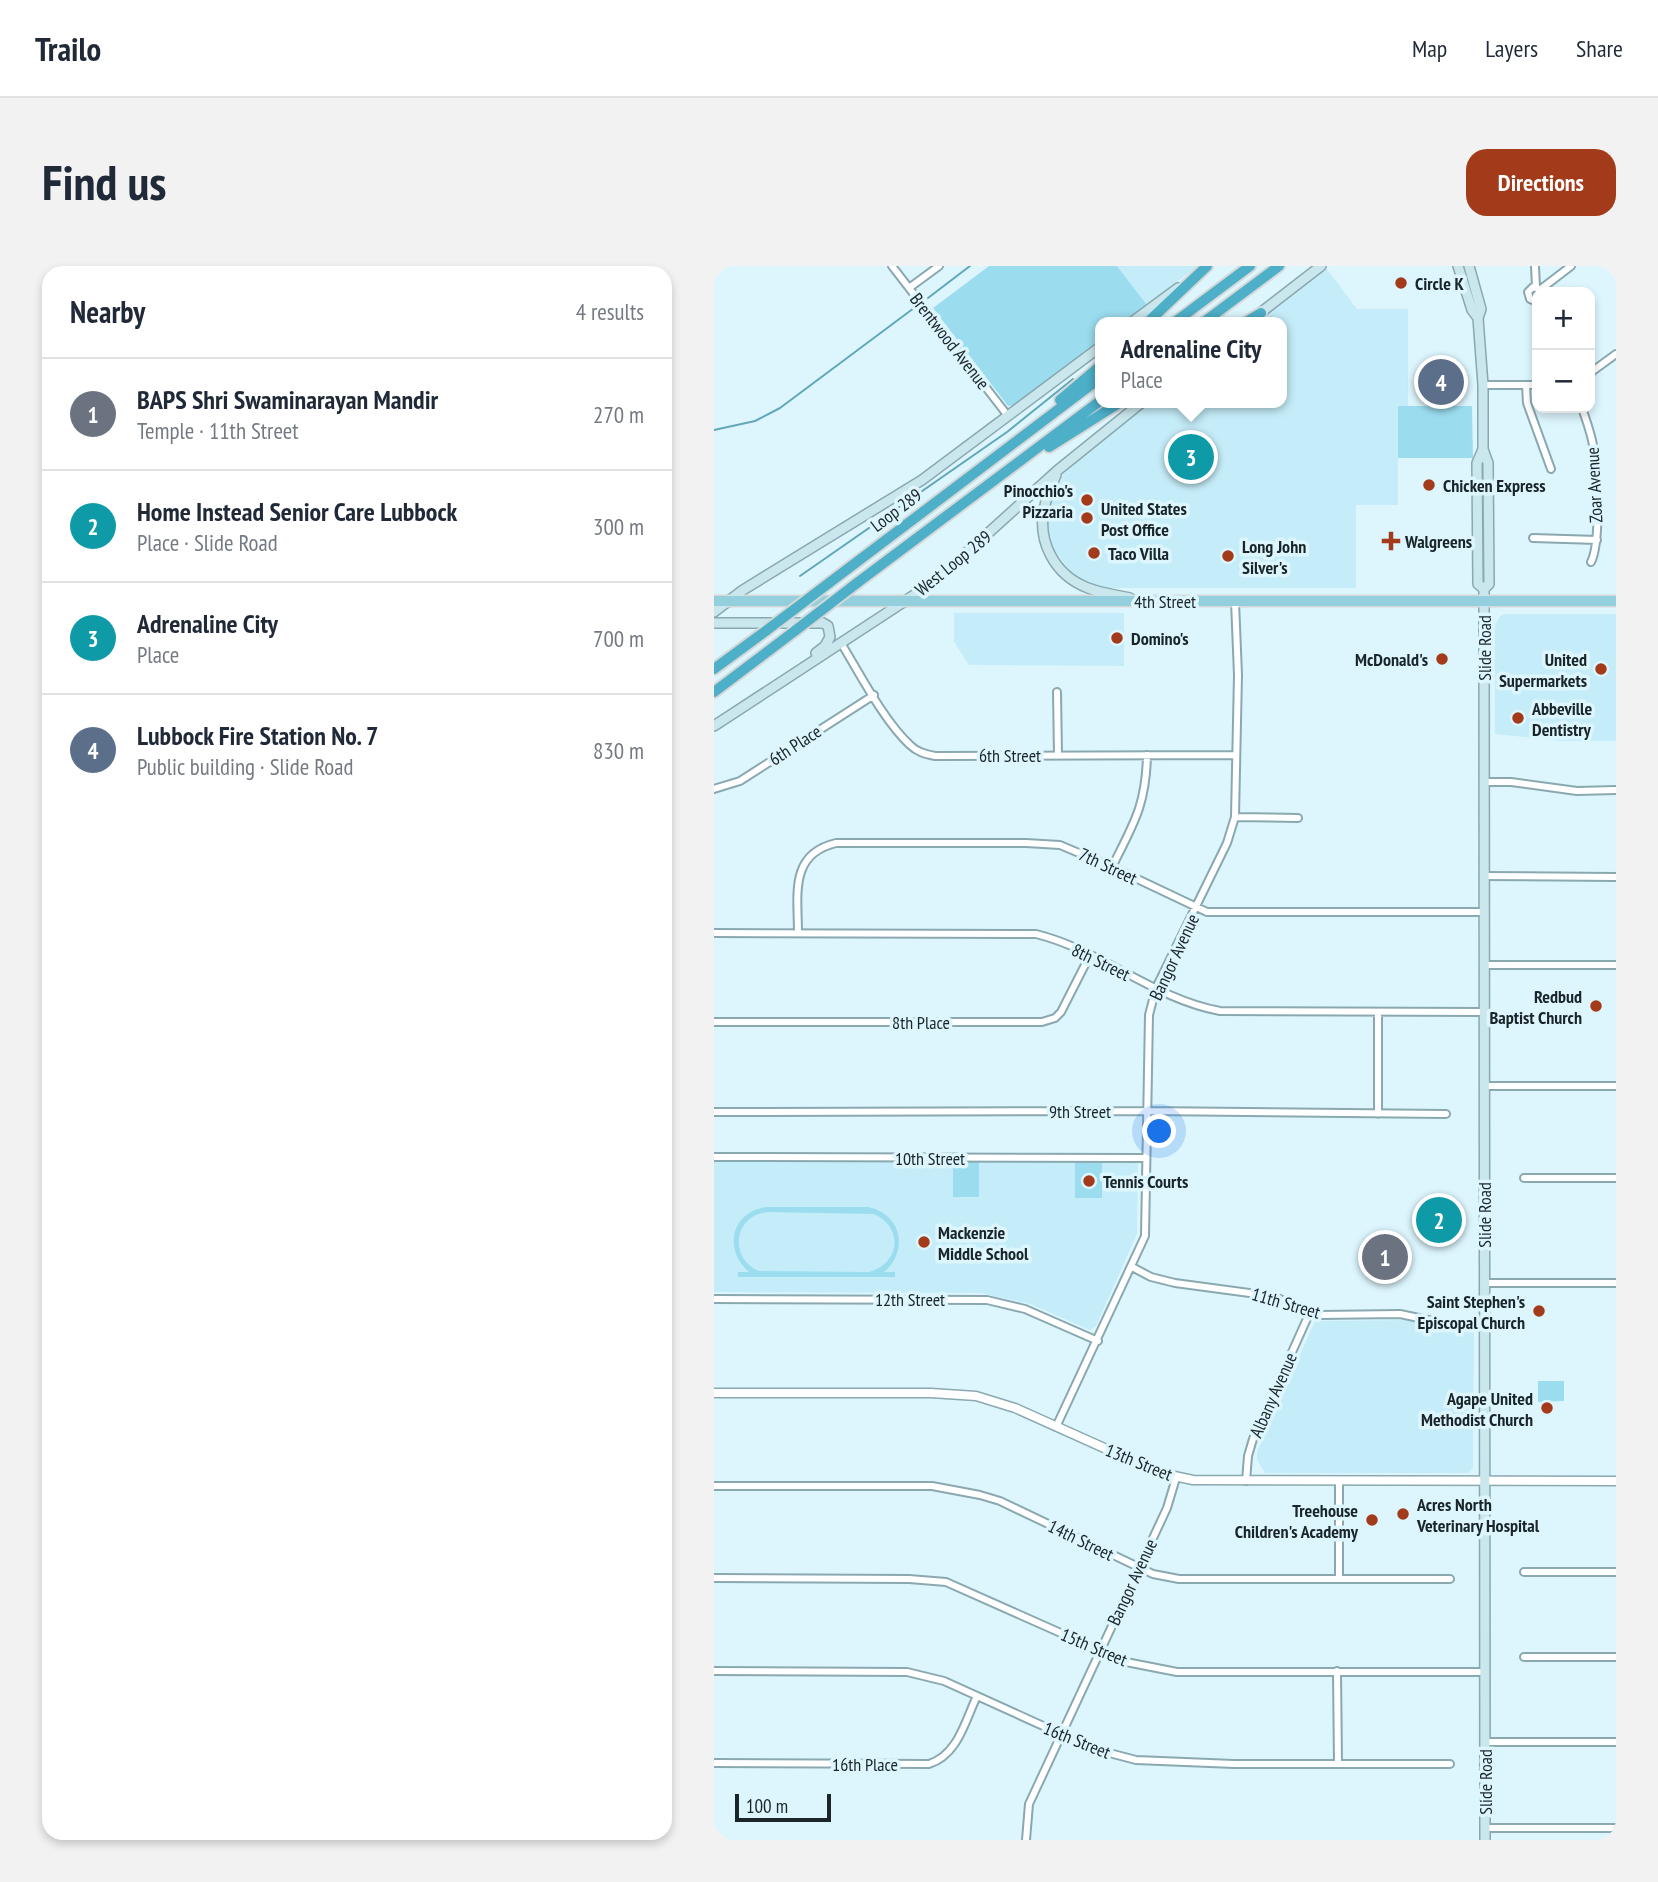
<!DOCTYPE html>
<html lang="en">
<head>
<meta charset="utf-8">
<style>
  :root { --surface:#fff; --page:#f2f2f3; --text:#1f2937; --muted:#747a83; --line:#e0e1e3; --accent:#a33b1a }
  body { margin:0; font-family:"PT Sans Narrow",sans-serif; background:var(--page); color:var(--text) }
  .controls { position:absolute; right:21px; top:21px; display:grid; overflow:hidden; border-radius:14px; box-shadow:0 4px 10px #0003 }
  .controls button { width:63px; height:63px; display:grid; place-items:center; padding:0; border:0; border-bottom:2px solid var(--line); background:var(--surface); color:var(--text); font:35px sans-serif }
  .scale { position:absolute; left:21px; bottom:18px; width:96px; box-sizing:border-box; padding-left:7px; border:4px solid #192528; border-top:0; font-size:19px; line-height:24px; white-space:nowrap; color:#192528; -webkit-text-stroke:5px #ddf6fe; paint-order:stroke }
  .you { position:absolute; left:446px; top:866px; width:24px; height:24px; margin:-18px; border:5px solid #fff; border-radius:50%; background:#1a73e8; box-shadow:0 0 0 10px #1a73e833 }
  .badge { display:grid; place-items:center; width:46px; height:46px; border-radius:50%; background:var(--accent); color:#fff; font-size:23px; font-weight:700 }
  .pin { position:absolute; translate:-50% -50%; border:4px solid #fff; box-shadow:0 2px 7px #0006 }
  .popup { position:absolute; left:381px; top:51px; width:192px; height:91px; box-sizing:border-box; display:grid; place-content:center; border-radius:14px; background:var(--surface); filter:drop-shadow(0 2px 5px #0005); font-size:23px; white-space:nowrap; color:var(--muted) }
  .popup b { font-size:26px; color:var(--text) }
  .popup::after { content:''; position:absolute; left:50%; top:100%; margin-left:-14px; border:14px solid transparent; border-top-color:var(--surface) }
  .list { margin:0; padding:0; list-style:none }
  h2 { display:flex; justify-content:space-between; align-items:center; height:91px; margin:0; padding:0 28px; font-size:30px }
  h2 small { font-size:23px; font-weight:400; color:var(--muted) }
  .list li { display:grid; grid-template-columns:46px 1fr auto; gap:21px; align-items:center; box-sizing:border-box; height:112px; padding:0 28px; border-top:2px solid var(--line) }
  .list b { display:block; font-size:26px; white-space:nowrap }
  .list p { margin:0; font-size:23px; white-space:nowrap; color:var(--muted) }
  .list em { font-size:23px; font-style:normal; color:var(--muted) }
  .map { position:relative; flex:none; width:902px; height:1574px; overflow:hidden; border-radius:21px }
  header { display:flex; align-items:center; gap:42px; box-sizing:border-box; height:98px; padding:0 35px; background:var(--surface); border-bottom:2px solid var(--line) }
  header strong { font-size:33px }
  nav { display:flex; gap:38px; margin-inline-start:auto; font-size:24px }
  .intro { display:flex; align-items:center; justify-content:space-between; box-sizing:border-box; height:168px; padding:0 42px }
  h1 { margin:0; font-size:49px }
  .button { padding:18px 32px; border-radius:21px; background:var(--accent); color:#fff; font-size:24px; font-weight:700 }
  main { display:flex; gap:42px; padding:0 42px }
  aside { flex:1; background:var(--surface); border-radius:21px; box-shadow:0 4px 10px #0003 }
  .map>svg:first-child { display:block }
</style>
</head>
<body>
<header>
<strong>Trailo</strong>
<nav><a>Map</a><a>Layers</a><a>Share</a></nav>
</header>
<div class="intro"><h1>Find us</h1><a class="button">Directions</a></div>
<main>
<aside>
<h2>Nearby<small>4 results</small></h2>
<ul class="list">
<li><span class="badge" style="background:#6b7280">1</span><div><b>BAPS Shri Swaminarayan Mandir</b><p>Temple · 11th Street</p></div><em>270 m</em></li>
<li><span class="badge" style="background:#0f9aa8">2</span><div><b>Home Instead Senior Care Lubbock</b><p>Place · Slide Road</p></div><em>300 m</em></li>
<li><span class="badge" style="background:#0f9aa8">3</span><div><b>Adrenaline City</b><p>Place</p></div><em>700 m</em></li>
<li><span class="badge" style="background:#5c6f8a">4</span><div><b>Lubbock Fire Station No. 7</b><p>Public building · Slide Road</p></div><em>830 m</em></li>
</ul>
</aside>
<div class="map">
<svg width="902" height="1574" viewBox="0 0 902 1574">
  <rect width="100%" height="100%" fill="#ddf6fe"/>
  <path fill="#c5edf9" d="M403,0H484L433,39Z
    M613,3L643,43H694V140H684V239H642V322H392L371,316L356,306L339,282L333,257L336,236L350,208L396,166L434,137H568V56H541Z
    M240,347H410V400L255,399L240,376Z
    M791,348H902V475H849L781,468V359L786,350Z
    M0,894H424L423,968L382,1060L376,1064L316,1038L266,1027L0,1026Z
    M699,1054L725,1060H760L759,1201L755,1207H551L543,1194V1186L601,1055Z"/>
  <path fill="#9bddef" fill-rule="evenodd" d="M275,0H403L433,39L410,56H386V74L299,139L294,140L219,42Z
    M684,140H758L759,192H684Z
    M239,896H265V931H239Z
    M361,897H388V932H361Z
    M53,941H154C188,948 195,985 170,1006H181V1011H24V1006H35C9,984 17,945 53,941ZM54,946L160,948C190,961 186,998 155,1006L45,1005C14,992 20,949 54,946Z
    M824,1115H850V1135L824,1136Z"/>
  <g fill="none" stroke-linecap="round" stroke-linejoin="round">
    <path stroke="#62a6b9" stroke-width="2" d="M214,32L256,0
      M0,164L41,155L66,142L200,42
      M86,310L293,166L359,113"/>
    <defs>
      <path id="minor" d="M178,0L294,150
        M821,0L822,21
        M195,22L225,0
        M827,23L857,0
        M823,36L816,33L814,26L819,21L828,24
        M876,107L902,88
        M769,119H823
        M812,119L813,137L837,203
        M868,142C872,154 877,167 879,179C884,201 887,277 877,296
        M819,272L883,274
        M127,377C146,408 170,455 196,479C203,486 211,488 221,490L522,489
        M343,426L344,489
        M770,516H797L863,525L902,524
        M0,523L26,515L160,429
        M521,551L584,552
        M398,601C420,557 432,539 433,489
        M770,610L902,611
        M0,667L322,668C387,684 440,733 506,745L770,746
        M84,667C84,629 75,588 122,577H312L346,579L398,601L493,646H770
        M770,699H902
        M0,756H328L341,752L347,746L376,689
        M770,820H902
        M0,846L433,845L732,848
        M664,848V746
        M0,891L432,892
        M810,912H902
        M418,1001L437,1011L461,1017L558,1030L605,1049L686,1048L724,1056L770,1057
        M770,1017H902
        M0,1033L273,1034L311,1043L384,1075
        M342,1161L431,970L435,749L442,722L513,577L521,551L524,409L521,335
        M532,1215L534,1190L539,1173L596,1046
        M625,1215V1313
        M0,1220H218L266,1229L286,1235L439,1308L465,1313H736
        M810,1306H902
        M0,1312L195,1313L232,1316L412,1396L463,1406H771
        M810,1391H902
        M0,1405L193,1406L230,1415L380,1483L422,1494L520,1498H736
        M623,1405L624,1498
        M771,1476H902
        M0,1497L215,1498C244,1489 251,1455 263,1430
        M771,1562H902
        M312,1574L315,1538L453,1242L462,1212"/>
      <path id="tertiary" d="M0,1127H217L262,1130L301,1142L446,1207L479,1214L902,1215"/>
      <path id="secondary" d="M744,0L758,44L764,52
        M755,0L767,43L764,52L769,119V183L774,197L775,318L770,323
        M541,51L607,0
        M418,56L464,22
        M769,183L763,197L764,318L770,323V335L771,1574
        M342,209C338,219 333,229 331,239C322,274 340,309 374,322C387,327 402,329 416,332
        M0,346L29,324L208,214L386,81
        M0,357H109L114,360L116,371L111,380L102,387
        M0,460L220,316L344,204L427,137"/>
      <path id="primary" d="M0,335H902"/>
      <path id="motorway" d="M434,56L493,0
        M461,56L536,0
        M490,56L565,0
        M532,56L547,47
        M346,134L386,100
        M335,181L405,137
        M115,317L386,112
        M143,317L386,135
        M0,403L53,364
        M0,426L82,364"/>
    </defs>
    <use href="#minor" stroke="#8aa8b0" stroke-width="10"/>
    <use href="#tertiary" stroke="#8aa8b0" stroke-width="11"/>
    <use href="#secondary" stroke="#8aa8b0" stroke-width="12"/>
    <use href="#primary" stroke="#d6d8d8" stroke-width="13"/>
    <use href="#motorway" stroke="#d6d8d8" stroke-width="14"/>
    <use href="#minor" stroke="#fff" stroke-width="6"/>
    <use href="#tertiary" stroke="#fff" stroke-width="8"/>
    <use href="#secondary" stroke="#cae7ee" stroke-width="9"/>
    <use href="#primary" stroke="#94cfde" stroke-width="10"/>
    <use href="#motorway" stroke="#4dafc8" stroke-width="10"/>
    <defs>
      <path id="motorway-bridge" d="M53,364L115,317
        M82,364L143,317"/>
    </defs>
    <use href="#motorway-bridge" stroke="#d6d8d8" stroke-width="14" stroke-linecap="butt"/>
    <use href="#motorway-bridge" stroke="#4dafc8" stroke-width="10"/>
  </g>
  <g fill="#a33b1a" stroke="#ddf6fe" stroke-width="2.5">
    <circle cx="687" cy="17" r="7"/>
    <circle cx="715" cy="219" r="7"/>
    <circle cx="373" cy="234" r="7"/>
    <circle cx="373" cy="252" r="7"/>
    <path d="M673.5 264.5h7v7h7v7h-7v7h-7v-7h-7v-7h7z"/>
    <circle cx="380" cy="287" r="7"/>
    <circle cx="514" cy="290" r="7"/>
    <circle cx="403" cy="372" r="7"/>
    <circle cx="728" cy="393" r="7"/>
    <circle cx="887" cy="403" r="7"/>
    <circle cx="804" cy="452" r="7"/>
    <circle cx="882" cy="740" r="7"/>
    <circle cx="375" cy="915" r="7"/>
    <circle cx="210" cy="976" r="7"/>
    <circle cx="825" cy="1045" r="7"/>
    <circle cx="833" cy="1142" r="7"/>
    <circle cx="689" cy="1248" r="7"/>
    <circle cx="658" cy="1254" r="7"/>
  </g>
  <g text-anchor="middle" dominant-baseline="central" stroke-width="7" stroke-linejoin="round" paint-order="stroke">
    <g font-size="18" font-weight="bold" fill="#192528" stroke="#ddf6fe" text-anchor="start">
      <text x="701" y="17">Circle K</text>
      <text x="729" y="219">Chicken Express</text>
      <text x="359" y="224" text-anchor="end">Pinocchio's<tspan x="359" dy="21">Pizzaria</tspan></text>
      <text x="387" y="242">United States<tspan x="387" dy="21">Post Office</tspan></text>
      <text x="691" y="275">Walgreens</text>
      <text x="528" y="280">Long John<tspan x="528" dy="21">Silver's</tspan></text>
      <text x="394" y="287">Taco Villa</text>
      <text x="417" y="372">Domino's</text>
      <text x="714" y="393" text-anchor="end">McDonald's</text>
      <text x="873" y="393" text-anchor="end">United<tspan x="873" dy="21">Supermarkets</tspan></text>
      <text x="818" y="442">Abbeville<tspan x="818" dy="21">Dentistry</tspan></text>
      <text x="868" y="730" text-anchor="end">Redbud<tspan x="868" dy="21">Baptist Church</tspan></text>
      <text x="389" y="915">Tennis Courts</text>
      <text x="224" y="966">Mackenzie<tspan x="224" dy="21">Middle School</tspan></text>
      <text x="811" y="1035" text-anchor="end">Saint Stephen's<tspan x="811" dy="21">Episcopal Church</tspan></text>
      <text x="819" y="1132" text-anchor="end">Agape United<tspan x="819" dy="21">Methodist Church</tspan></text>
      <text x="703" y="1238">Acres North<tspan x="703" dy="21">Veterinary Hospital</tspan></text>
      <text x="644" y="1244" text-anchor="end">Treehouse<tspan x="644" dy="21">Children's Academy</tspan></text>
    </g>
    <g font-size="18" fill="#192528" stroke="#ddf6fe">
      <text transform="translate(236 75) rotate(52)">Brentwood Avenue</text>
      <text transform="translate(880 219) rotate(-93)">Zoar Avenue</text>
      <text transform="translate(182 244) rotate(-37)">Loop 289</text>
      <text transform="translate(239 297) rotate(-39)">West Loop 289</text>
      <text x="451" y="335">4th Street</text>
      <text transform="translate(770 382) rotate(-90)">Slide Road</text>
      <text transform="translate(81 479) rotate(-33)">6th Place</text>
      <text x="296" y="489">6th Street</text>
      <text transform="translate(394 600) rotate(25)">7th Street</text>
      <text transform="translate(460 691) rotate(-65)">Bangor Avenue</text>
      <text transform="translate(387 696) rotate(26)">8th Street</text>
      <text x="207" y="756">8th Place</text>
      <text x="366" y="845">9th Street</text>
      <text x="216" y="892">10th Street</text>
      <text transform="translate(770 949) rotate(-90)">Slide Road</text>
      <text x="196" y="1033">12th Street</text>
      <text transform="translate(572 1037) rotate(16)">11th Street</text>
      <text transform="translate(559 1129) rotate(-66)">Albany Avenue</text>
      <text transform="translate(425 1196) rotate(22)">13th Street</text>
      <text transform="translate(367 1274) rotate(26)">14th Street</text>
      <text transform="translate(418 1316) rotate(-65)">Bangor Avenue</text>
      <text transform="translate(380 1381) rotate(23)">15th Street</text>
      <text transform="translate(363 1474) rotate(22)">16th Street</text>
      <text x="151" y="1498">16th Place</text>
      <text transform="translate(771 1516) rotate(-90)">Slide Road</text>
    </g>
  </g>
</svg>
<div class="controls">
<button>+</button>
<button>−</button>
</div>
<div class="scale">100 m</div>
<div class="you"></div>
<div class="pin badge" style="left:671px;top:991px;background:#6b7280">1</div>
<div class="pin badge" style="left:725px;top:954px;background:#0f9aa8">2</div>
<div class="pin badge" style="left:477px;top:191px;background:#0f9aa8">3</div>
<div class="popup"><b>Adrenaline City</b>Place</div>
<div class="pin badge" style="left:727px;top:116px;background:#5c6f8a">4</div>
</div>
</main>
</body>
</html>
